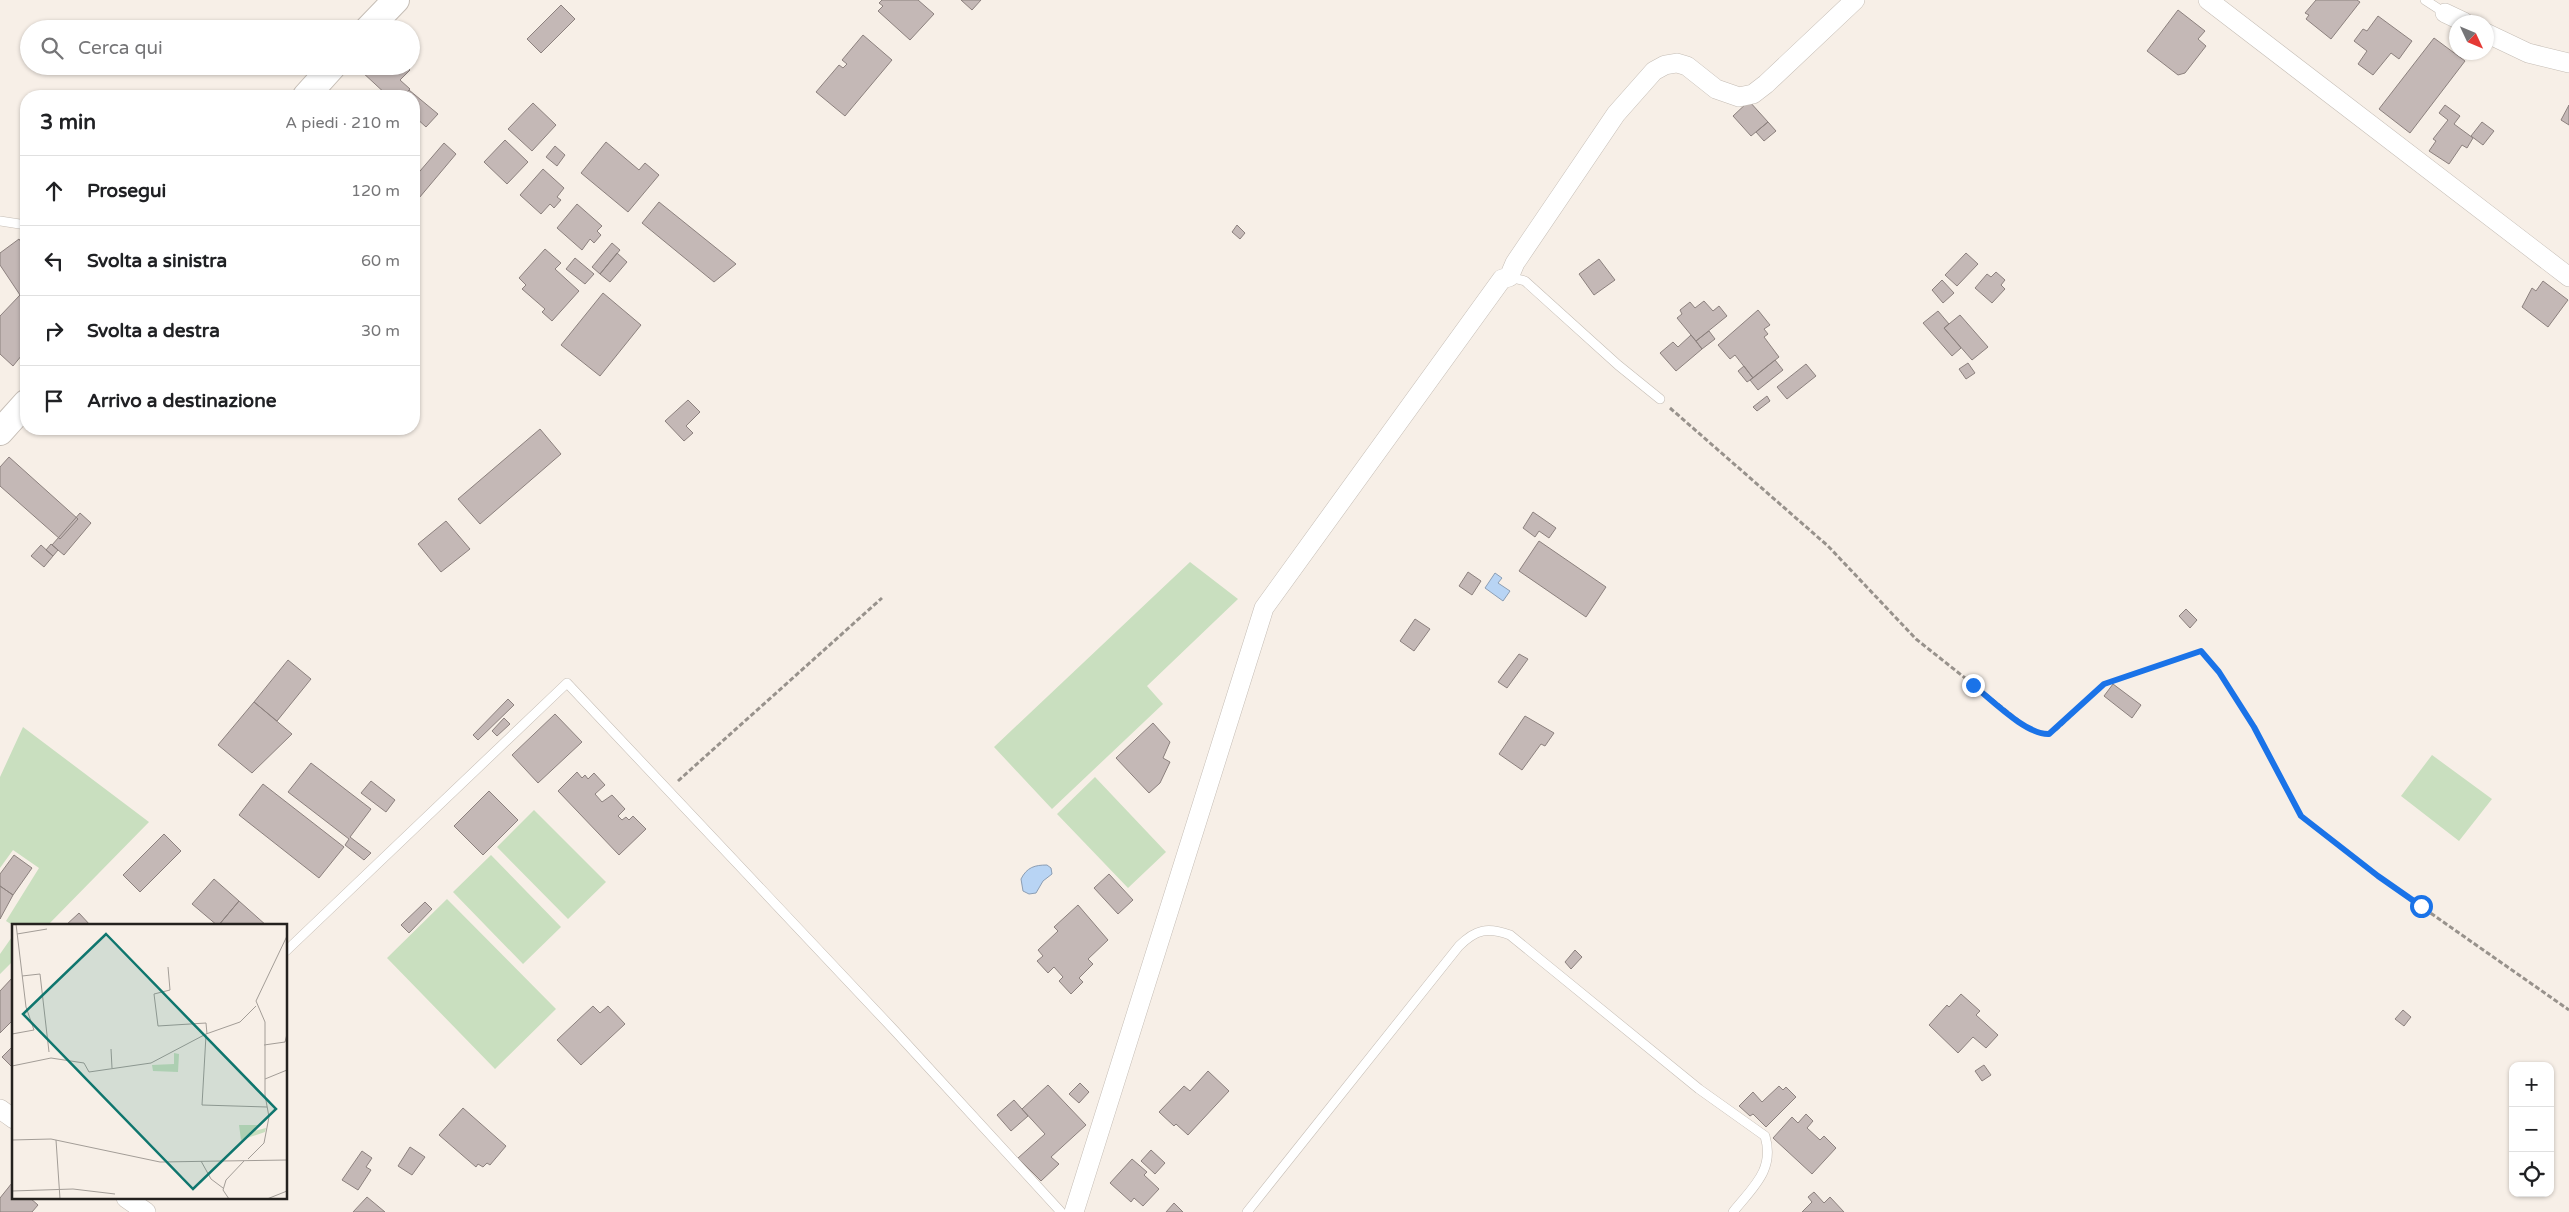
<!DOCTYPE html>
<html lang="it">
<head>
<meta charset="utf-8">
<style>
  :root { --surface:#fff; --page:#f6f6f6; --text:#202124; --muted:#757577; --line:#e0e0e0 }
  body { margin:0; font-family:"Varela Round",sans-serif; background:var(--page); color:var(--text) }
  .controls { position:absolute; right:15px; bottom:15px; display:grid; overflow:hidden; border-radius:10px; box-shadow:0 1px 4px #0004 }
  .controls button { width:45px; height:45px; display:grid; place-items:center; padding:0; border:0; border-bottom:1px solid var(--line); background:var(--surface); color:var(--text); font:25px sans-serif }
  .compass { position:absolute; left:2449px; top:15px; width:45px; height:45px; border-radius:50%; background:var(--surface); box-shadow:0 1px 4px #0004; rotate:134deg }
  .stop { position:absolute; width:15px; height:15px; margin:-11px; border:4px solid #1a73e8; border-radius:50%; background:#fff }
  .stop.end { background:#1a73e8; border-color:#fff; box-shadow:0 1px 5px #0008 }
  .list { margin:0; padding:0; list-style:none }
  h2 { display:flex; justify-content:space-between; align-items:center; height:65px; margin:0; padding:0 20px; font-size:21px }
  h2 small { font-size:16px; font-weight:400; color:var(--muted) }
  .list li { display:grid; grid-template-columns:32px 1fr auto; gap:15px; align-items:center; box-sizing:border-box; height:70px; padding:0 20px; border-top:1px solid var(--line) }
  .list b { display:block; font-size:19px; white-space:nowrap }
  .list em { font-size:16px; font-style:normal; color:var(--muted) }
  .icon { flex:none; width:28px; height:28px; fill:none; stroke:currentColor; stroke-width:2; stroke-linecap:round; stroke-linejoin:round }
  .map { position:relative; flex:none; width:2569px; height:1212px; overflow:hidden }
  .search { position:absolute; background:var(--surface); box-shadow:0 1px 4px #0004; left:20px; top:20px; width:400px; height:55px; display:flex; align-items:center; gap:12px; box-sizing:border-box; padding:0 18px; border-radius:28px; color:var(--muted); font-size:19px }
  .panel { position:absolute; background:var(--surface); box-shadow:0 1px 4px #0004; left:20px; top:90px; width:400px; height:345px; border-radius:20px }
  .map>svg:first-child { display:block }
</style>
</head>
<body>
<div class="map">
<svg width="2569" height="1212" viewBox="0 0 2569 1212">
  <rect width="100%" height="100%" fill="#f7efe7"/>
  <path fill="#c9dfbf" d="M1190,562L1238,599L1147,686L1163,704L1052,809L994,747Z
    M23,727L149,822L47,926H14L6,921L39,868L13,850L0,868V777Z
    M2432,755L2492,799L2459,841L2401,796Z
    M1095,777L1166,852L1128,888L1057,814Z
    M534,810L606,882L568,919L497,847Z
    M491,855L561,927L523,964L453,892Z
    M447,899L556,1009L495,1069L387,958Z
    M14,934V960L0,974V954Z"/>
  <path fill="#b8d4f4" stroke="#8c9eb4" d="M1495,573L1502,578L1498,583L1510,591L1503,601L1485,588Z
    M1047,865L1051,868L1052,874L1043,881L1036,893L1029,894L1023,891L1021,879C1027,867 1035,865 1047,865Z"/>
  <path fill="#c4b8b6" stroke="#8c817e" d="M882,0H918L934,14L910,40L878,11L883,6L879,3Z
    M961,0H981L972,10Z
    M2316,0H2357L2360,2L2331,39L2306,19L2309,15L2305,13Z
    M561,5L575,19L541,53L527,39Z
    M2178,10L2205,31L2198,39L2206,46L2185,73L2178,75L2147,51Z
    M2378,16L2412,41L2399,59L2391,53L2373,75L2358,64L2367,51L2354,41L2363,29L2367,31Z
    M863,35L892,60L845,116L816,92L839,65L843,68L847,64L842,60Z
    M2434,38L2465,61L2410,133L2379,109Z
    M365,66H406L410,70L400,80L410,89L403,96H388L361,71Z
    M409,90L438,114L426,127L414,116V96H403Z
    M1749,101L1768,122L1751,136L1733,116Z
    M533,103L556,125L532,151L508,129Z
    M2445,105L2460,116L2454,124L2473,138L2467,148L2462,145L2449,164L2429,151L2436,141L2433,139L2448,120L2439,113Z
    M2569,105V125L2561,120Z
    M1768,122L1776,131L1764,141L1756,132Z
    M2482,122L2494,131L2483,145L2471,136Z
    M505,140L528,162L507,184L484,162Z
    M606,142L639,170L645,163L659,175L628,212L581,173Z
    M444,143L456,154L414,204V178Z
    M555,146L565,155L557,166L546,157Z
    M543,169L564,188L557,197L561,200L554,208L550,204L541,214L520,195Z
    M659,202L736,264L714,282L642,223Z
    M577,204L602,226L597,231L601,235L594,243L590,239L582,250L557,228Z
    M1237,225L1245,233L1240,239L1232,232Z
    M19,239L26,249V350L13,366L0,354V316L20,295L0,265V253Z
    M612,243L620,250L600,274L592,267Z
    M545,249L561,263L555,269L579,291L552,321L542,312L545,309L522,289L526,285L519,278Z
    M617,253L627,262L610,282L600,274Z
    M1966,253L1978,264L1957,286L1945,275Z
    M575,258L594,274L585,284L566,269Z
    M1599,259L1615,280L1594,295L1579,274Z
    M1996,272L2005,280L2001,285L2005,289L1992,303L1975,288L1987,274L1991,277Z
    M1942,280L1954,293L1943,303L1932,290Z
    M2543,281L2568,300L2548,327L2522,307L2532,288L2536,291Z
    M603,293L641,325L600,376L561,345Z
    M1704,301L1713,311L1719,306L1727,316L1696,341L1677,318L1682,314L1680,310L1690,302L1695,308Z
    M1758,310L1770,325L1764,329L1768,334L1764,337L1779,357L1753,378L1735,355L1730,359L1718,345Z
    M1938,311L1949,324L1944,328L1961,348L1952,356L1923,323Z
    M1960,315L1988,347L1972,360L1944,328Z
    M1709,331L1715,339L1702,349L1696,341Z
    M1691,335L1702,349L1676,371L1660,353L1673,342L1678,347Z
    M1775,360L1783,370L1758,390L1750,380Z
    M1968,363L1975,373L1966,379L1959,369Z
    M1806,364L1816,376L1787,399L1777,387Z
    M1744,366L1753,378L1747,382L1738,371Z
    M1767,396L1770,401L1757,411L1753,407Z
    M688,400L700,412L686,426L693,433L684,441L665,421Z
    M540,429L561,454L480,524L458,499Z
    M9,457L78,519L60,539L0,486V467Z
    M1533,512L1556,528L1549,538L1539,531L1535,537L1523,528Z
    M80,513L91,523L64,555L52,545Z
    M446,521L470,549L441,572L418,544Z
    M1539,541L1606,587L1586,617L1519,571Z
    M51,544L58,550L53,556L46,550Z
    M41,545L53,556L44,567L31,556Z
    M1468,572L1481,581L1472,595L1459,586Z
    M2186,609L2197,620L2190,628L2179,616Z
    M1415,619L1430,629L1414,651L1400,641Z
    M1519,654L1528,659L1507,688L1498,682Z
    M288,660L311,679L277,721L254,702Z
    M2113,684L2141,705L2132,718L2104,696Z
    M508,699L514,705L478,740L473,735Z
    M254,702L292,734L252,773L218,745Z
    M555,714L582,742L538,783L512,755Z
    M1525,716L1554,733L1545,746L1541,744L1522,770L1499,754Z
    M504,718L510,724L497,736L492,731Z
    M1153,723L1170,742L1163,758L1170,762L1160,783L1149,793L1116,758Z
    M311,763L371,809L350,837L371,853L364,860L345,845L349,839L288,792Z
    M577,772L582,778L585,775L588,779L594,773L605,785L595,794L602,802L612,795L625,809L618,816L622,820L626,817L629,820L633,816L646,829L619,855L558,791Z
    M371,781L395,800L386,812L361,793Z
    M263,784L344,847L319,878L239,815Z
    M489,791L518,820L483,855L454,826Z
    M164,834L181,851L140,892L123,875Z
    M14,855L32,868L13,895L0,886V874Z
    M1109,874L1133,900L1118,914L1094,888Z
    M214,879L239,901L218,926L192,904Z
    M0,886L13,895L0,919Z
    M239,901L267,926H218Z
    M425,902L432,909L409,933L401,925Z
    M1078,905L1108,940L1088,959L1093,964L1079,978L1083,982L1071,994L1059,981L1063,977L1054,967L1048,973L1037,961L1043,956L1038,950L1058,931L1054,927Z
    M79,913L91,926H65Z
    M1575,950L1582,957L1571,969L1565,962Z
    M13,977L14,1019L0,1033V991Z
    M1961,994L1980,1011L1976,1015L1998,1035L1986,1048L1973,1037L1958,1053L1929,1025L1947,1005L1949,1007Z
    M593,1006L600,1013L608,1006L625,1024L581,1065L557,1040Z
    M2403,1010L2411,1017L2404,1026L2395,1019Z
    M14,1045V1069L2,1057Z
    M1984,1065L1991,1075L1982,1081L1975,1071Z
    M1208,1071L1229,1091L1188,1135L1176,1124L1174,1126L1159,1112L1184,1086L1190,1091Z
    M1080,1083L1089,1092L1079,1103L1069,1094Z
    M1048,1085L1086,1125L1051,1157L1059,1164L1041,1181L1018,1158L1045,1134L1022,1109Z
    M1779,1086L1783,1090L1786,1087L1796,1097L1766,1127L1753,1114L1750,1116L1739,1106L1753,1092L1762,1102Z
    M1014,1100L1028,1116L1011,1131L997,1115Z
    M463,1108L506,1146L490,1165L487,1163L483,1167L478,1164L476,1167L439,1135Z
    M1806,1114L1813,1121L1807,1128L1820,1140L1824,1136L1836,1148L1812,1174L1773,1138L1792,1117L1798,1123Z
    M410,1147L425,1157L412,1175L398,1166Z
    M1151,1150L1165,1163L1155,1174L1141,1161Z
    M362,1151L372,1158L366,1167L371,1170L358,1190L342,1180Z
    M1132,1159L1147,1172L1144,1175L1159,1189L1143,1206L1134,1198L1131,1202L1110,1183Z
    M12,1183L14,1198H30L38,1205L32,1212H0V1198Z
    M1814,1192L1824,1203L1830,1197L1844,1212H1802L1812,1202L1808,1197Z
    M367,1197L385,1212H353Z
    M1174,1203L1183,1212H1166Z"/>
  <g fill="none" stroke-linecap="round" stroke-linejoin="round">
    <defs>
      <path id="lane" d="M2425,0L2445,13
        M0,221L26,225
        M1509,277L1525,281L1618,365L1660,399
        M286,951L567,683L894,1030L1061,1212
        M1247,1212L1459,946C1476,929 1488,927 1510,935L1699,1089L1765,1136C1775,1170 1753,1187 1733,1212"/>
      <path id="street" d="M2208,0L2569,277
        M2445,13L2464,22
        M2486,33L2528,53L2569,63
        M0,1109L14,1119
        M126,1198L146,1212
        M1074,1212L1264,608L1502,279L1509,277L1515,263L1616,114L1654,71L1665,65L1677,63L1687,66L1716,89L1739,97L1753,94L1766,84L1855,0"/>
      <path id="secondary" d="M368,29L396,0
        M306,96L333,66
        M0,432L26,403"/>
    </defs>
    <use href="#lane" stroke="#c5bdb5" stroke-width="10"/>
    <use href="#street" stroke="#c5bdb5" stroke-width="20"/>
    <use href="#secondary" stroke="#c5bdb5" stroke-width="28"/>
    <path stroke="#98928c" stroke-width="3" stroke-dasharray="5 2.5" stroke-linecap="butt" d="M1670,408L1828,546L1916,639L2028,728C2039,734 2045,736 2057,729L2104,684L2201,651L2219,672L2254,727L2301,816L2379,877L2569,1010
      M678,781L882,598"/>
    <use href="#lane" stroke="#fff" stroke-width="9"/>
    <use href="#street" stroke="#fff" stroke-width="19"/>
    <use href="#secondary" stroke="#fff" stroke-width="26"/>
  </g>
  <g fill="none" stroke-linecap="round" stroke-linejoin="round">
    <path stroke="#1a73e8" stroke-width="6" d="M1973,685C1991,699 2026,735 2049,734L2104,684L2201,651L2219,672L2254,727L2301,816L2378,876L2421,906"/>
  </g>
  <g transform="translate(12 924)">
    <rect width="275" height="275" fill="#f7efe7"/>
    <path d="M162,129L167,130L166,148L141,147L140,141L162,140ZM227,201H248L238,208L254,204L253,208L229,216Z" fill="#c9dfbf"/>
    <path fill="none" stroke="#a39d97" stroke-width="1" d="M5,10L35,5M156,43L158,66L142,70L146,102L194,99L195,110M10,52L28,50L37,128M0,110L22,106L14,83L4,0M194,111L190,181L255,183M252,121L273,118L275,110M99,125L100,144M0,142L39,134L72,139L77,148L139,139L194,110L228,98L244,82M253,155L275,146M0,216L39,215L148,238L275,236M44,216L48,275M236,235L252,219L257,193L253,171V98L244,77L275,12M189,237L199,255L211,264M0,267L61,265L103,270M217,275L211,266L214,256L232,237M255,275L275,267"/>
    <path fill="#0f766e" fill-opacity="0.15" stroke="#0f766e" stroke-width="2.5" d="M94,10L264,185L181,265L11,90Z"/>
    <rect width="275" height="275" fill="none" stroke="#24211e" stroke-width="2.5"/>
  </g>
</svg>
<div class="controls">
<button>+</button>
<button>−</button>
<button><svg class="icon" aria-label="locate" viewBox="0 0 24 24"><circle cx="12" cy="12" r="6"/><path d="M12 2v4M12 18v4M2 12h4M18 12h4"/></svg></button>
</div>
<svg class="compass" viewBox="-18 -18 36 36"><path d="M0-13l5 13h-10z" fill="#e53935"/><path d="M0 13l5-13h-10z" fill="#757577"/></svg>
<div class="stop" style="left:2421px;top:906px"></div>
<div class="stop end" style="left:1973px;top:685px"></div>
<div class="search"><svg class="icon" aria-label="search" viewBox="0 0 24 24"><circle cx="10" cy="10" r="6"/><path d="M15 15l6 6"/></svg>Cerca qui</div>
<section class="panel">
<h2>3 min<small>A piedi · 210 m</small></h2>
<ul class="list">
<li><svg class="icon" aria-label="ahead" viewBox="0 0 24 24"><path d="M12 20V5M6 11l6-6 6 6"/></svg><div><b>Prosegui</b></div><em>120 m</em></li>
<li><svg class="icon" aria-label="left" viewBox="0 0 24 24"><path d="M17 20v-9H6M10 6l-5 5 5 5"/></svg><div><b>Svolta a sinistra</b></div><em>60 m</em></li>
<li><svg class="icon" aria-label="right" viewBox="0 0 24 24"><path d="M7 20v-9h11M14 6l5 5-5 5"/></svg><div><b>Svolta a destra</b></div><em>30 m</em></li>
<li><svg class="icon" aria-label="arrive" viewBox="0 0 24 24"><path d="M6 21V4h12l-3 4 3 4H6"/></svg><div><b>Arrivo a destinazione</b></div></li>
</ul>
</section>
</div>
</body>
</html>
